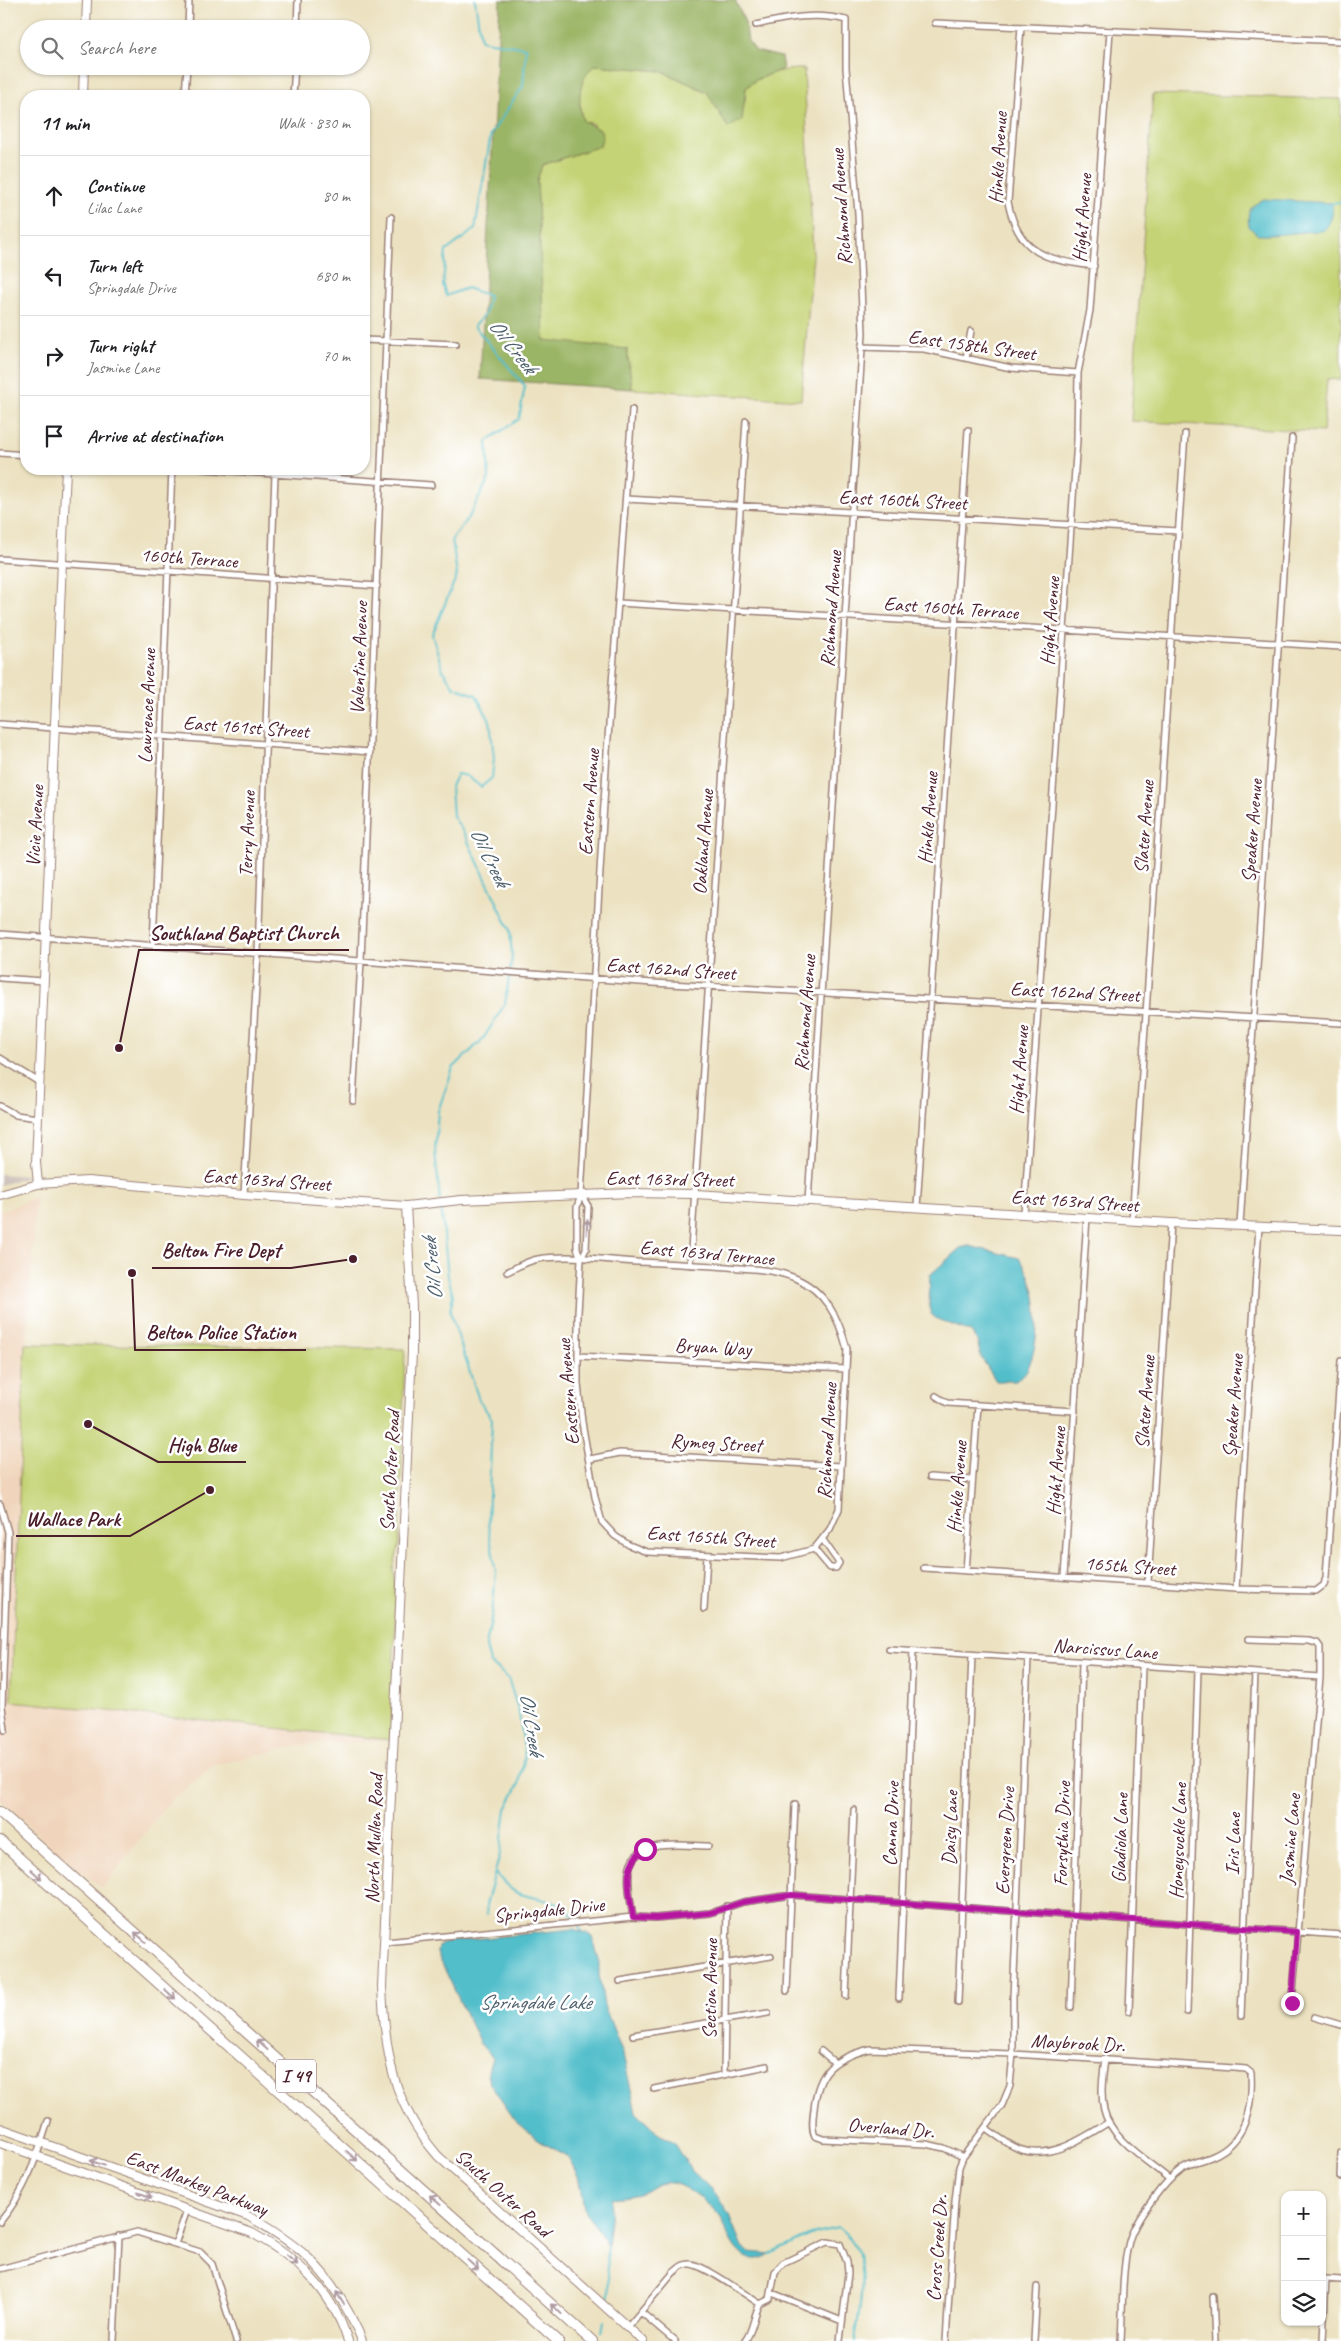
<!DOCTYPE html>
<html lang="en">
<head>
<meta charset="utf-8">
<style>
  :root { --surface:#fff; --page:#f6f6f6; --text:#202124; --muted:#757577; --line:#e0e0e0 }
  body { margin:0; font-family:Caveat,sans-serif; background:var(--page); color:var(--text) }
  .controls { position:absolute; right:15px; bottom:15px; display:grid; overflow:hidden; border-radius:10px; box-shadow:0 1px 4px #0004 }
  .controls button { width:45px; height:45px; display:grid; place-items:center; padding:0; border:0; border-bottom:1px solid var(--line); background:var(--surface); color:var(--text); font:25px sans-serif }
  .stop { position:absolute; width:15px; height:15px; margin:-11px; border:4px solid #b5179e; border-radius:50%; background:#fff }
  .stop.end { background:#b5179e; border-color:#fff; box-shadow:0 1px 5px #0008 }
  .list { margin:0; padding:0; list-style:none }
  h2 { display:flex; justify-content:space-between; align-items:center; height:65px; margin:0; padding:0 20px; font-size:21px }
  h2 small { font-size:16px; font-weight:400; color:var(--muted) }
  .list li { display:grid; grid-template-columns:32px 1fr auto; gap:15px; align-items:center; box-sizing:border-box; height:80px; padding:0 20px; border-top:1px solid var(--line) }
  .list b { display:block; font-size:19px; white-space:nowrap }
  .list p { margin:0; font-size:16px; white-space:nowrap; color:var(--muted) }
  .list em { font-size:16px; font-style:normal; color:var(--muted) }
  .icon { flex:none; width:28px; height:28px; fill:none; stroke:currentColor; stroke-width:2; stroke-linecap:round; stroke-linejoin:round }
  .map { position:relative; flex:none; width:1341px; height:2341px; overflow:hidden }
  .search { position:absolute; background:var(--surface); box-shadow:0 1px 4px #0004; left:20px; top:20px; width:350px; height:55px; display:flex; align-items:center; gap:12px; box-sizing:border-box; padding:0 18px; border-radius:28px; color:var(--muted); font-size:19px }
  .panel { position:absolute; background:var(--surface); box-shadow:0 1px 4px #0004; left:20px; top:90px; width:350px; height:385px; border-radius:20px }
  .map>svg:first-child { display:block }
</style>
</head>
<body>
<div class="map">
<svg width="1341" height="2341" viewBox="0 0 1341 2341">
  <rect width="100%" height="100%" fill="#fff"/>
  <filter id="ink" filterUnits="userSpaceOnUse"><feTurbulence type="fractalNoise" baseFrequency=".02" numOctaves="2"/><feDisplacementMap in="SourceGraphic" scale="10" xChannelSelector="R" yChannelSelector="G"/><feConvolveMatrix kernelMatrix="1 2 1 2 8 2 1 2 1" color-interpolation-filters="sRGB"/></filter>
  <filter id="wash" filterUnits="userSpaceOnUse"><feTurbulence type="fractalNoise" baseFrequency=".0096" numOctaves="4" result="noise"/><feDisplacementMap in="SourceGraphic" scale="20" xChannelSelector="R" yChannelSelector="G"/><feGaussianBlur stdDeviation="1.12" result="paint"/><feColorMatrix in="noise" values="0 0 0 0 0 0 0 0 0 0 0 0 0 0 0 0 0 1.4 0 .05"/><feComposite in="paint" operator="in"/></filter>
  <g filter="url(#wash)">
    <rect width="100%" height="100%" fill="#ece2c1"/>
    <path fill="#f0d5bc" d="M36,1197L24,1380L11,1701L391,1740L299,1745L212,1766L170,1801L102,1888L48,1845L0,1799V1212Z"/>
    <path fill="#cec1b9" d="M0,1174L32,1176L0,1185Z"/>
    <path fill="#c4d375" stroke="#877950" d="M595,65L661,71L707,92L745,102L746,88C762,73 782,69 804,69L813,256L801,400L632,389L627,349L544,341L537,181L542,165L600,146L593,124L583,121C577,101 578,78 595,65Z
      M1153,94L1341,99V380L1327,379L1323,432L1131,421Z
      M25,1344L405,1349L399,1547L393,1569L396,1598L391,1740L11,1701Z"/>
    <path fill="#9bb566" stroke="#726a48" d="M500,0H735L745,22L748,41L756,51L781,57L783,69L755,80L746,88L742,120L728,128L707,92L679,79L661,71L595,65C578,78 577,102 583,121L601,130L602,138L600,146L542,165L537,181L544,340L627,349L632,389L480,379Z"/>
    <path fill="#51beca" stroke="#4e6e7a" d="M1264,199L1332,203C1334,215 1331,223 1323,231C1301,231 1280,236 1258,235L1249,227C1247,211 1249,207 1264,199Z
      M969,1246L1019,1258C1041,1286 1042,1339 1027,1370C1025,1374 1019,1378 1016,1381H996L981,1357L977,1341L971,1332L937,1319L931,1314L929,1307L930,1275L960,1248Z
      M573,1929L587,1933L593,1938L599,1960V1975L604,2005L623,2054L636,2112L653,2129L676,2145L691,2170L716,2194L729,2215L742,2247L749,2252L770,2254C752,2265 739,2257 730,2239C726,2233 725,2224 721,2218C714,2207 684,2184 671,2183C657,2181 651,2190 639,2194C631,2196 621,2197 612,2198L607,2247L598,2229L585,2213L578,2176L568,2157L537,2139L515,2120L490,2084L488,2071L492,2058L488,2051L480,2044L437,1953L438,1946L444,1942Z"/>
    <g fill="none" stroke-linecap="round" stroke-linejoin="round">
      <path stroke="#51beca" stroke-width="2" d="M1332,203L1341,202
        M440,1200L435,1151L438,1111L453,1068L483,1039L505,1004L512,957L510,930L465,835L453,816L451,786L457,774L467,776L481,787L492,778L494,758L490,721L476,695L454,687L443,671L432,635L457,575L452,539L470,515L489,478L487,441L519,419L525,386L474,326L485,314L489,296L467,288L446,296L443,285L446,251L475,229L491,134L523,86L526,48L481,40L475,0
        M441,1205L448,1277L453,1295L450,1312L479,1400L492,1419L488,1524L496,1573L492,1614L486,1646L490,1663L508,1678L519,1713L525,1755L519,1784L506,1809L500,1854L486,1905L487,1914
        M496,1874C503,1881 510,1891 520,1894C548,1902 568,1899 581,1930
        M607,2247L609,2301
        M770,2254L815,2233L838,2228C843,2233 849,2237 852,2242C869,2266 859,2313 855,2341
        M602,2332L604,2321"/>
    </g>
  </g>
  <g filter="url(#ink)">
    <g fill="none" stroke-linecap="round" stroke-linejoin="round">
      <defs>
        <path id="street" d="M935,23L1341,41
          M756,25C786,18 816,12 846,20V68L858,214L863,333L808,1201
          M1021,27L1008,202C1018,254 1046,260 1094,266
          M188,29L189,0
          M297,29L298,0
          M185,96L187,66
          M293,96L295,66
          M364,340L456,344
          M861,347L924,349L1011,368L1078,373
          M966,358L971,331
          M0,453L26,455
          M203,469L431,485
          M626,499L1178,531
          M0,559L377,586
          M619,603L1341,647
          M0,724L370,752
          M0,934L653,983L1341,1023
          M153,945L172,469
          M0,978L44,981
          M0,1058L39,1082
          M353,1101L361,961L391,217
          M0,1106L16,1115L38,1118
          M244,1195L258,953L275,474
          M581,1195L588,1206L586,1249L581,1259
          M917,1207L968,430
          M1024,1214L1077,440L1078,373L1090,310L1110,31
          M1132,1221L1185,434
          M1240,1225L1292,438
          M690,1265L746,421
          M507,1272C517,1267 527,1261 538,1259C570,1254 605,1260 637,1262C667,1263 698,1265 728,1267C751,1269 774,1269 795,1278C826,1291 839,1319 847,1349L839,1509L830,1529L814,1549L781,1558L647,1552L629,1545L615,1536L602,1522L595,1497L582,1422L578,1384V1313L581,1259L577,1248V1207L581,1195L607,752L632,410
          M578,1356L846,1369
          M936,1396L947,1403L1075,1411
          M590,1459L620,1453L841,1466
          M930,1477L972,1480
          M0,1504L8,1532L2,1706L5,1730
          M814,1549L830,1568H836L839,1563L823,1540
          M924,1568L1236,1589L1316,1591L1324,1585L1326,1577L1341,1361
          M966,1571L978,1405
          M1064,1577L1087,1217
          M1148,1582L1171,1223
          M1236,1589L1259,1226
          M704,1609L707,1555
          M1249,1639L1309,1641L1317,1643L1320,1647V1677L1292,2003
          M889,1649L1320,1677
          M633,1917C631,1903 627,1886 629,1871C633,1837 684,1846 708,1846
          M386,1942L633,1917L655,1918L710,1913L743,1902L792,1895L1341,1935
          M620,1981L771,1956
          M787,1991L795,1804
          M846,1996L854,1810
          M899,1998L913,1651
          M958,2002L972,1655
          M1071,2007L1082,1663
          M1129,2011L1142,1667
          M1187,2012L1198,1670
          M1241,2016L1255,1673
          M1314,2017L1341,2025
          M633,2035L768,2013
          M821,2051L835,2063
          M1105,2059C1103,2075 1100,2094 1104,2110C1111,2140 1147,2160 1169,2179
          M724,2073L727,1906
          M654,2089L767,2066
          M986,2128C996,2135 1007,2144 1019,2149C1050,2161 1083,2138 1109,2122
          M963,2157L944,2148L926,2144L823,2139L815,2136C811,2128 813,2117 814,2109C818,2070 834,2058 870,2049L1013,2054L1234,2068L1246,2069L1251,2073C1253,2106 1246,2142 1213,2156C1202,2161 1191,2162 1181,2169C1164,2181 1139,2216 1131,2235C1121,2263 1123,2310 1121,2341
          M1340,2177L1341,2153
          M0,2222C25,2192 37,2157 48,2121
          M175,2244L187,2210
          M0,2269L137,2232L200,2252L212,2264L236,2341
          M772,2293L842,2321
          M1213,2296L1215,2341
          M641,2312L675,2341
          M628,2327L673,2273C679,2268 683,2263 691,2264C708,2267 744,2294 760,2304L770,2299L775,2272L783,2263L827,2242L840,2244L847,2262L848,2273L840,2341
          M114,2341L119,2236
          M745,2341C754,2329 753,2316 760,2304
          M946,2341L955,2201L959,2167L963,2157L1002,2105L1010,2086L1013,2054V1997L1028,1659
          M1034,2341L1037,2287
          M1323,2341L1326,2279L1341,2280"/>
        <path id="secondary" d="M86,29L87,0
          M83,96L84,66
          M38,1184L36,1163L66,469
          M0,1195L38,1184L88,1181L244,1195L406,1206L461,1200L631,1193L695,1194L1171,1223L1341,1230
          M406,1206L412,1306V1352L382,1986C385,2054 392,2103 438,2156L643,2341
          M0,2128L248,2216C295,2243 323,2264 349,2313C353,2322 359,2331 362,2341
          M0,2143L252,2233C297,2258 332,2290 348,2341"/>
        <path id="highway" d="M0,1812L592,2341
          M0,1841L558,2341"/>
      </defs>
      <use href="#street" stroke="#9b8076" stroke-width="8"/>
      <use href="#secondary" stroke="#9b8076" stroke-width="10"/>
      <use href="#highway" stroke="#9b8076" stroke-width="12"/>
      <use href="#street" stroke="#fff" stroke-width="5"/>
      <use href="#secondary" stroke="#fff" stroke-width="8"/>
      <use href="#highway" stroke="#fff" stroke-width="10"/>
    </g>
    <defs><path id="oneway-shaft" d="M-6 0H5M1.5-3L5.5 0L1.5 3" fill="none" stroke-width="1.6" stroke-linecap="round" stroke-linejoin="round" transform="scale(1.25)"/></defs>
    <g stroke="#ae9aa0">
      <use href="#oneway-shaft" transform="translate(587 1227) rotate(-87)"/>
      <use href="#oneway-shaft" transform="translate(36 1874) rotate(42)"/>
      <use href="#oneway-shaft" transform="translate(140 1937) rotate(-138)"/>
      <use href="#oneway-shaft" transform="translate(170 1994) rotate(42)"/>
      <use href="#oneway-shaft" transform="translate(262 2045) rotate(-138)"/>
      <use href="#oneway-shaft" transform="translate(352 2156) rotate(42)"/>
      <use href="#oneway-shaft" transform="translate(97 2163) rotate(-161)"/>
      <use href="#oneway-shaft" transform="translate(145 2195) rotate(19)"/>
      <use href="#oneway-shaft" transform="translate(435 2200) rotate(-138)"/>
      <use href="#oneway-shaft" transform="translate(292 2260) rotate(40)"/>
      <use href="#oneway-shaft" transform="translate(473 2265) rotate(42)"/>
      <use href="#oneway-shaft" transform="translate(340 2298) rotate(-121)"/>
      <use href="#oneway-shaft" transform="translate(556 2309) rotate(-138)"/>
    </g>
  </g>
  <g fill="none" stroke-linecap="round" stroke-linejoin="round" filter="url(#ink)">
    <path stroke="#b5179e" stroke-width="6" d="M645,1849C620,1864 630,1893 633,1917L656,1918L710,1913L743,1902L792,1895L1297,1932L1292,2003"/>
  </g>
  <g text-anchor="middle" dominant-baseline="central" stroke-width="5" stroke-linejoin="round" paint-order="stroke">
    <rect fill="#fff" stroke="#80626b" stroke-width="1" x="276" y="2059.5" width="40" height="33" rx="4"/>
    <g font-size="19" font-weight="bold" fill="#4a1f2b">
      <text x="296" y="2076">I 49</text>
    </g>
    <g font-size="20" fill="#4a1f2b" stroke="#fff">
      <text transform="translate(998 158) rotate(-87)">Hinkle Avenue</text>
      <text transform="translate(841 207) rotate(-94)">Richmond Avenue</text>
      <text transform="translate(1082 218) rotate(-86)">Hight Avenue</text>
      <text transform="translate(972 345) rotate(8)">East 158th Street</text>
      <text transform="translate(903 500) rotate(3)">East 160th Street</text>
      <text transform="translate(189 558) rotate(4)">160th Terrace</text>
      <text transform="translate(951 608) rotate(4)">East 160th Terrace</text>
      <text transform="translate(831 609) rotate(-86)">Richmond Avenue</text>
      <text transform="translate(1050 621) rotate(-86)">Hight Avenue</text>
      <text transform="translate(359 658) rotate(-88)">Valentine Avenue</text>
      <text transform="translate(147 706) rotate(-88)">Lawrence Avenue</text>
      <text transform="translate(246 727) rotate(4)">East 161st Street</text>
      <text transform="translate(589 802) rotate(-86)">Eastern Avenue</text>
      <text transform="translate(928 818) rotate(-86)">Hinkle Avenue</text>
      <text transform="translate(35 826) rotate(-87)">Vicie Avenue</text>
      <text transform="translate(1144 827) rotate(-86)">Slater Avenue</text>
      <text transform="translate(1252 831) rotate(-86)">Speaker Avenue</text>
      <text transform="translate(247 834) rotate(-88)">Terry Avenue</text>
      <text transform="translate(703 842) rotate(-86)">Oakland Avenue</text>
      <text transform="translate(671 969) rotate(4)">East 162nd Street</text>
      <text transform="translate(1075 992) rotate(3)">East 162nd Street</text>
      <text transform="translate(805 1013) rotate(-86)">Richmond Avenue</text>
      <text transform="translate(1019 1070) rotate(-86)">Hight Avenue</text>
      <text transform="translate(670 1179) rotate(1)">East 163rd Street</text>
      <text transform="translate(267 1180) rotate(4)">East 163rd Street</text>
      <text transform="translate(1075 1201) rotate(4)">East 163rd Street</text>
      <text transform="translate(707 1253) rotate(5)">East 163rd Terrace</text>
      <text transform="translate(713 1347) rotate(3)">Bryan Way</text>
      <text transform="translate(568 1392) rotate(-95)">Eastern Avenue</text>
      <text transform="translate(1145 1402) rotate(-86)">Slater Avenue</text>
      <text transform="translate(1233 1406) rotate(-86)">Speaker Avenue</text>
      <text transform="translate(827 1441) rotate(-87)">Richmond Avenue</text>
      <text transform="translate(716 1443) rotate(3)">Rymeg Street</text>
      <text transform="translate(390 1471) rotate(-87)">South Outer Road</text>
      <text transform="translate(1056 1471) rotate(-86)">Hight Avenue</text>
      <text transform="translate(957 1487) rotate(-86)">Hinkle Avenue</text>
      <text transform="translate(711 1537) rotate(4)">East 165th Street</text>
      <text transform="translate(1130 1566) rotate(4)">165th Street</text>
      <text transform="translate(1105 1649) rotate(4)">Narcissus Lane</text>
      <text transform="translate(891 1824) rotate(-88)">Canna Drive</text>
      <text transform="translate(950 1828) rotate(-88)">Daisy Lane</text>
      <text transform="translate(1062 1834) rotate(-88)">Forsythia Drive</text>
      <text transform="translate(1120 1838) rotate(-88)">Gladiola Lane</text>
      <text transform="translate(374 1839) rotate(-88)">North Mullen Road</text>
      <text transform="translate(1290 1839) rotate(-85)">Jasmine Lane</text>
      <text transform="translate(1005 1841) rotate(-87)">Evergreen Drive</text>
      <text transform="translate(1178 1841) rotate(-88)">Honeysuckle Lane</text>
      <text transform="translate(1233 1844) rotate(-88)">Iris Lane</text>
      <text transform="translate(549 1910) rotate(-6)">Springdale Drive</text>
      <text transform="translate(710 1989) rotate(-89)">Section Avenue</text>
      <text transform="translate(1078 2043) rotate(3)">Maybrook Dr.</text>
      <text transform="translate(891 2128) rotate(5)">Overland Dr.</text>
      <text transform="translate(197 2183) rotate(21)">East Markey Parkway</text>
      <text transform="translate(503 2193) rotate(42)">South Outer Road</text>
      <text transform="translate(937 2248) rotate(-86)">Cross Creek Dr.</text>
    </g>
    <g font-size="21" font-style="italic" fill="#4d5f6b" stroke="#fff">
      <text transform="translate(513 346) rotate(52)">Oil Creek</text>
      <text transform="translate(490 857) rotate(64)">Oil Creek</text>
      <text transform="translate(432 1269) rotate(-96)">Oil Creek</text>
      <text transform="translate(532 1724) rotate(81)">Oil Creek</text>
      <text x="535" y="2002">Springdale Lake</text>
    </g>
  </g>
  <path fill="none" stroke="#4a1f2b" stroke-width="2" d="M119 1048L139 950H349M353 1259L291 1268H152M132 1273L135 1350H306M88 1424L158 1462H246M210 1490L130 1536H16"/>
  <g fill="#4a1f2b" stroke="#fff" stroke-width="2">
    <circle cx="119" cy="1048" r="5"/>
    <circle cx="353" cy="1259" r="5"/>
    <circle cx="132" cy="1273" r="5"/>
    <circle cx="88" cy="1424" r="5"/>
    <circle cx="210" cy="1490" r="5"/>
  </g>
  <g font-size="21" text-anchor="middle" font-weight="bold" fill="#4a1f2b" stroke="#fff" stroke-width="5" stroke-linejoin="round" paint-order="stroke">
    <text x="244" y="940">Southland Baptist Church</text>
    <text x="221" y="1257">Belton Fire Dept</text>
    <text x="221" y="1339">Belton Police Station</text>
    <text x="202" y="1452">High Blue</text>
    <text x="73" y="1526">Wallace Park</text>
  </g>
</svg>
<div class="controls">
<button>+</button>
<button>−</button>
<button><svg class="icon" aria-label="layers" viewBox="0 0 24 24"><path d="M12 4l9 5-9 5-9-5zM3 14l9 5 9-5"/></svg></button>
</div>
<div class="stop" style="left:645px;top:1849px"></div>
<div class="stop end" style="left:1292px;top:2003px"></div>
<div class="search"><svg class="icon" aria-label="search" viewBox="0 0 24 24"><circle cx="10" cy="10" r="6"/><path d="M15 15l6 6"/></svg>Search here</div>
<section class="panel">
<h2>11 min<small>Walk · 830 m</small></h2>
<ul class="list">
<li><svg class="icon" aria-label="ahead" viewBox="0 0 24 24"><path d="M12 20V5M6 11l6-6 6 6"/></svg><div><b>Continue</b><p>Lilac Lane</p></div><em>80 m</em></li>
<li><svg class="icon" aria-label="left" viewBox="0 0 24 24"><path d="M17 20v-9H6M10 6l-5 5 5 5"/></svg><div><b>Turn left</b><p>Springdale Drive</p></div><em>680 m</em></li>
<li><svg class="icon" aria-label="right" viewBox="0 0 24 24"><path d="M7 20v-9h11M14 6l5 5-5 5"/></svg><div><b>Turn right</b><p>Jasmine Lane</p></div><em>70 m</em></li>
<li><svg class="icon" aria-label="arrive" viewBox="0 0 24 24"><path d="M6 21V4h12l-3 4 3 4H6"/></svg><div><b>Arrive at destination</b></div></li>
</ul>
</section>
</div>
</body>
</html>
